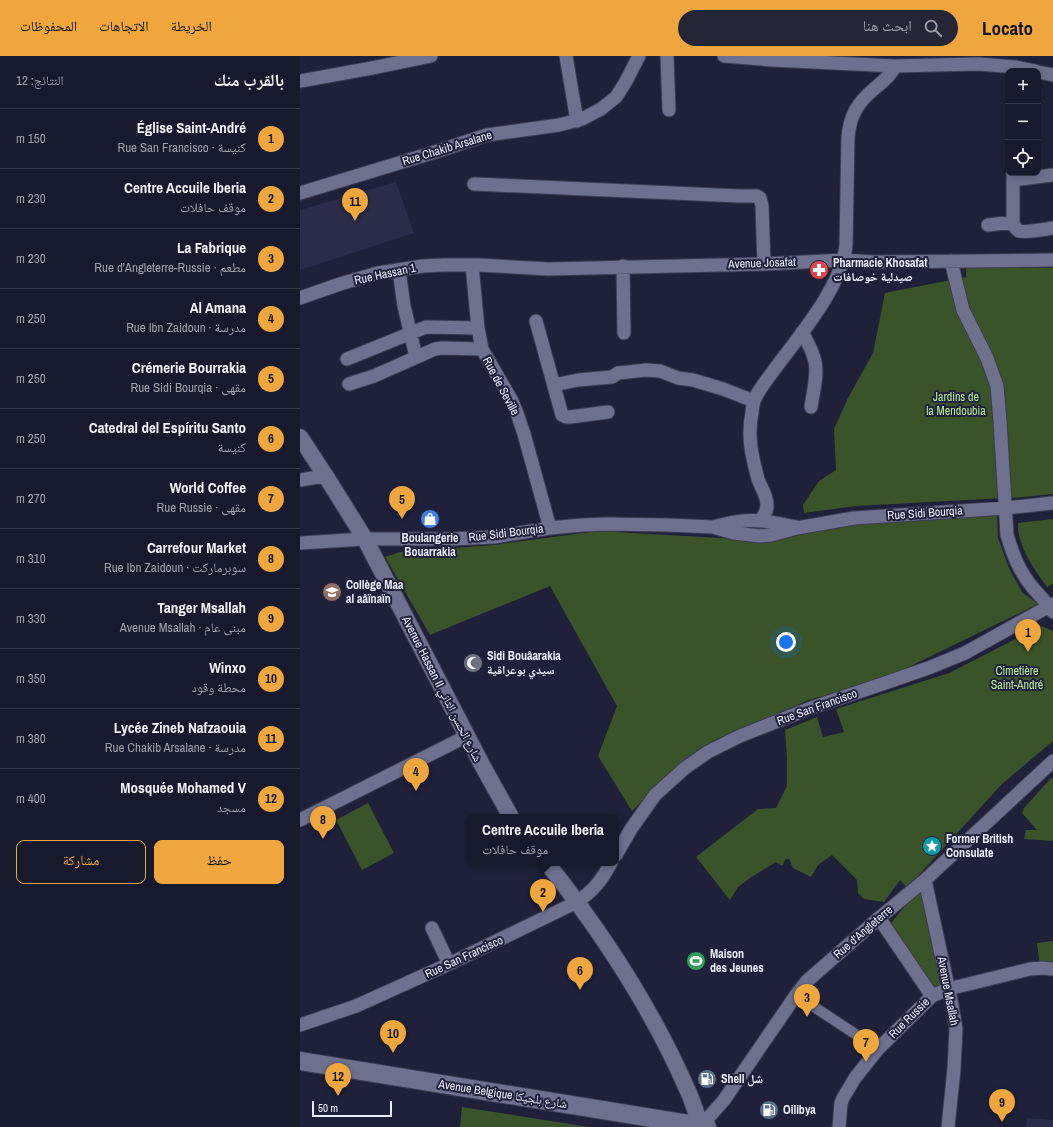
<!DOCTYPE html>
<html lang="ar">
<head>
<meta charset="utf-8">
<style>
  :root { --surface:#17192c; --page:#242638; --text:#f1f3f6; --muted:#9ea0a9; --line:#363848; --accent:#efa73d }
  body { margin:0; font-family:"Archivo Narrow","Noto Naskh Arabic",sans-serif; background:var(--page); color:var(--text); direction:rtl }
  .controls { position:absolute; right:12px; top:12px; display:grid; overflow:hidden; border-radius:8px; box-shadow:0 2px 10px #0003 }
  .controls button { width:36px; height:36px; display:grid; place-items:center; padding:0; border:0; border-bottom:1px solid var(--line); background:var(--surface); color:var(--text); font:20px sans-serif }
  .scale { position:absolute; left:12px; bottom:10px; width:80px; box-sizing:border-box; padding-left:4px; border:2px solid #eceeff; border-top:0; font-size:11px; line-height:14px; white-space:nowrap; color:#eceeff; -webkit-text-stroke:3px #1f213a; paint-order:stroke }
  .you { position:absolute; left:486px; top:586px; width:14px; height:14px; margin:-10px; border:3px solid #fff; border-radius:50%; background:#1a73e8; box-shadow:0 0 0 6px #1a73e833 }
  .badge { display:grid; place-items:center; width:26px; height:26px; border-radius:50%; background:var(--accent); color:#111; font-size:13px; font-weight:700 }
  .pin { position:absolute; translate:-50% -33px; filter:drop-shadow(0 1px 2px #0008) }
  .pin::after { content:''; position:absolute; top:21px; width:14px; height:12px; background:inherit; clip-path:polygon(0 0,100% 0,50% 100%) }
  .popup { position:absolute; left:167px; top:758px; width:152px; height:52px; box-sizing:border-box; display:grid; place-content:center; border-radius:8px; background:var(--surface); filter:drop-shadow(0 1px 3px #0005); font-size:13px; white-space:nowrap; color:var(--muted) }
  .popup b { font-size:15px; color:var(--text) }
  .popup::after { content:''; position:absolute; left:50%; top:100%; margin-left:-8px; border:8px solid transparent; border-top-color:var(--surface) }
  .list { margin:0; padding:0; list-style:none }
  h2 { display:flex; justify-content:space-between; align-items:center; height:52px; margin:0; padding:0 16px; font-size:17px }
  h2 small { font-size:13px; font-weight:400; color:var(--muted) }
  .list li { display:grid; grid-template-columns:26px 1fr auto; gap:12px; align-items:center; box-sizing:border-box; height:60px; padding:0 16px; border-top:1px solid var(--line) }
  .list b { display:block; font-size:15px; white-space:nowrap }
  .list p { margin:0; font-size:13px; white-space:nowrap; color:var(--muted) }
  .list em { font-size:13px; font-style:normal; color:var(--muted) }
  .actions { display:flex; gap:8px; padding:12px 16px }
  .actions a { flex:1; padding:9px 0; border:1px solid var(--accent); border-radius:8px; text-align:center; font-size:14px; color:var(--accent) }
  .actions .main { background:var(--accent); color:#111 }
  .icon { flex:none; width:22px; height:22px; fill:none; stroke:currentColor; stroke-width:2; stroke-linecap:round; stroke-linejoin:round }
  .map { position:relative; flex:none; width:753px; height:1071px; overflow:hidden; direction:ltr }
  header { display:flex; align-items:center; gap:24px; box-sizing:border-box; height:56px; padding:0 20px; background:var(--accent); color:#111 }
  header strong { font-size:19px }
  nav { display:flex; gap:22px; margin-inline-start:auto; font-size:14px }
  .search { width:280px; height:36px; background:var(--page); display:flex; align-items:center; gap:10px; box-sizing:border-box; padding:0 14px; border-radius:22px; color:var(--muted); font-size:15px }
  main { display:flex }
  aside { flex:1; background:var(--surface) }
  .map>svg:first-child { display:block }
</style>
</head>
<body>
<header>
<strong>Locato</strong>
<div class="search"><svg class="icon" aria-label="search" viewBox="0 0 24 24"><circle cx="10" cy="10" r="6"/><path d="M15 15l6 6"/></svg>ابحث هنا</div>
<nav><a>الخريطة</a><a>الاتجاهات</a><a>المحفوظات</a></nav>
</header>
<main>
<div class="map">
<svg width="753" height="1071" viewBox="0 0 753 1071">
  <rect width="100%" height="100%" fill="#1f213a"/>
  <path fill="#2a2c4a" d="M96,126L114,177L0,214V154Z
    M727,1062L753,1064V1071H726Z"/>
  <path fill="#3a5328" d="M666,212H753V438L724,441L556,450L504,457L503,449L519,425L536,414L534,373L548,342L573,297L585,237L666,221Z
    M697,460L698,482L709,512L722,536L738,548L586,622L509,644L417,683L384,704L332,755L298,700L317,650L250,530L130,579L85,501L100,496L194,489L298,475L473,485L554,467Z
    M753,463V528L747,531C736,516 723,498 719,479C718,475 718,471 718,467Z
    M739,569L753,575V685L702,728L607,832L600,824L584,846L564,843L558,837L557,824L532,799L518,809L511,821L493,812L489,803H486L482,810L476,806L453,820L438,831L430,844L396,801L458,753L476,752L487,730V702L485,674L517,661L523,681L544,676L536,653L649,617L735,573Z
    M751,722L753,723V785L724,783L726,774H737L722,757L724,752Z
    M68,747L94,797L62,814L36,764Z
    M625,824L641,928L635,933L625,923L589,870Z
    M753,885V910H740L737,887Z
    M162,1051L289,1071H160Z"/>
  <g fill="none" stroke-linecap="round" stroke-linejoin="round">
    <defs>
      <path id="pedestrian" d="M496,939L578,993"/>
      <path id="minor" d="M266,0L277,65
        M367,0L369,54
        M424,0L472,4L595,10L678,8L716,11L736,15
        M738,16L753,19
        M0,25L72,12L131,0
        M713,117V167C714,170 716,173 719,175C725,177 746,173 753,172
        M713,124L753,119
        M174,128L439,140H457L460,142L462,150L464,208
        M0,137L135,96L187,79L259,69L282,63L301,53L316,41L325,27L339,0
        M688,169L713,166
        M651,205L663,254L687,302L697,330L700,365L707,479C713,499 719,515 733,532C740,540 747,547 753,556
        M172,209L178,272L182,293L212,345L218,360L224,378L250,472
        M323,210L324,277
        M99,214L104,250L116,301
        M0,242L40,228L78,217L123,210L144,209H179L248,213L464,208L544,204L574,206L753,204
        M236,265L262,359L266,361H270L308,356
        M502,276C507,285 513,295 515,306C518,320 513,336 511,351
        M47,303L126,271L178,272
        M49,328L74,320L135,293L142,292L182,293
        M254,329L278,324L312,321L318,317L346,314L360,315L378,322L393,324L423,333L454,345
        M0,424L18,421L27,422
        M460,465C464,460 467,456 467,449C467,439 461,432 458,423C452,401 447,380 452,357C452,353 453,349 454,345C458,334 467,324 474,314C499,280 542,231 546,189L548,81C550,60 557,47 574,33C582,26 591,20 595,10
        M413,471C429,467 445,463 462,465C473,466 485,469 496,471
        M0,487L65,483H152L194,481L250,472L282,469L307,468L367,469L413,471L434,477L460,480L471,479L497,472L554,462L706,452L753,447
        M0,764L167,680
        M316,799L331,773L355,739L385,712L408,696L440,680L511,652L591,625L631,611L665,597L753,548
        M625,824L652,949L656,973L654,1013L648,1071
        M579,862L632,940
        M132,872L149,908
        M0,969L56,950L149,908L277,846C294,834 301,825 311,807
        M400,1071L424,1044L496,939L507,925L579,862L625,824L753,705
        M539,1071L541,1047L543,1042L555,1022L578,993L632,940L648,933L730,913L743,912L753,913"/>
      <path id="tertiary" d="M0,381L27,422L65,483L181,707L211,761
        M247,807C301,875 352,953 387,1033C393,1045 396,1058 401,1070"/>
      <path id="secondary" d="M0,1005L407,1071"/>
    </defs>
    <use href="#pedestrian" stroke="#3c3c51" stroke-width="12"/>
    <use href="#minor" stroke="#3c3c51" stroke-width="15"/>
    <use href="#tertiary" stroke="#3c3c51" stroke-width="18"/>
    <use href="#secondary" stroke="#3c3c51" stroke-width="20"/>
    <use href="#pedestrian" stroke="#6d718e" stroke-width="10"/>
    <use href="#minor" stroke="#6d718e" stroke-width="13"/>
    <use href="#tertiary" stroke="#6d718e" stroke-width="16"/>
    <use href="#secondary" stroke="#6d718e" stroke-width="18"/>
  </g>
  <defs>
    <symbol id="pharmacy-disc" viewBox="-11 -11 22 22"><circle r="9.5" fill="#e0444e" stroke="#1f213a"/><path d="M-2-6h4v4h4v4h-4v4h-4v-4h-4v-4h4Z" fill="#fff"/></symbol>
    <symbol id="shop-disc" viewBox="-11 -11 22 22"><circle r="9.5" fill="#3f7fe0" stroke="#1f213a"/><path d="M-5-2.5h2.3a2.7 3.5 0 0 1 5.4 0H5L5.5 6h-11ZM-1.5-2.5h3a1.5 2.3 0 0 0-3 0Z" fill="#fff"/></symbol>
    <symbol id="school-disc" viewBox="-11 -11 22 22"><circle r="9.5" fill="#8d6e63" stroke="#1f213a"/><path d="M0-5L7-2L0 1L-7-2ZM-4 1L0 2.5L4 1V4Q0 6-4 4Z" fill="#fff"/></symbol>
    <symbol id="mosque-disc" viewBox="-11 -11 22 22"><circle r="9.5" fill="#6b7280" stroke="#1f213a"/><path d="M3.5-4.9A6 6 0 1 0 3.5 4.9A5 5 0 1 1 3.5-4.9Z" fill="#fff"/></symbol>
    <symbol id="sight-disc" viewBox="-11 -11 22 22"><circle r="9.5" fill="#0f9aa8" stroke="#1f213a"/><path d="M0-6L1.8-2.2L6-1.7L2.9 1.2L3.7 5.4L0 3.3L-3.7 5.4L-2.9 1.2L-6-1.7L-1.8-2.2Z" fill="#fff"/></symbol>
    <symbol id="stadium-disc" viewBox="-11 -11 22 22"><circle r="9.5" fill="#2e9e5b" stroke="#1f213a"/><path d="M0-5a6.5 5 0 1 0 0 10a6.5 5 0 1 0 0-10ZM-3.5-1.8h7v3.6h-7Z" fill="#fff"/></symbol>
    <symbol id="fuel-disc" viewBox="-11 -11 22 22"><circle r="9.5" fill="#5c6f8a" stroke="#1f213a"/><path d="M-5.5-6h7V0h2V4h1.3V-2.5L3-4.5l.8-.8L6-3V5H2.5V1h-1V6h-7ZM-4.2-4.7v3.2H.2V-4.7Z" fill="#fff"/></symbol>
  </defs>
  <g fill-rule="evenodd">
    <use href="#pharmacy-disc" x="508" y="203" width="22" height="22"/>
    <use href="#shop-disc" x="119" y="452" width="22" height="22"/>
    <use href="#school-disc" x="21" y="525" width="22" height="22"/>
    <use href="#mosque-disc" x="162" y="596" width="22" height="22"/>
    <use href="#sight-disc" x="621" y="779" width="22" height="22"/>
    <use href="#stadium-disc" x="385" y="894" width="22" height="22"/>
    <use href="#fuel-disc" x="396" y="1012" width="22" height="22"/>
    <use href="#fuel-disc" x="458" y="1043" width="22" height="22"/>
  </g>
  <g text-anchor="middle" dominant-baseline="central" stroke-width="4" stroke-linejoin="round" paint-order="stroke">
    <g font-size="12" fill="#eceeff" stroke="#1f213a">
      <text transform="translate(147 92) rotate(-17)">Rue Chakib Arsalane</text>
      <text transform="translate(462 207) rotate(-2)">Avenue Josafat</text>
      <text transform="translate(85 218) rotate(-12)">Rue Hassan 1</text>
      <text transform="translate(201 330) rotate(62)">Rue de Seville</text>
      <text transform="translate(625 457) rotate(-4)">Rue Sidi Bourqia</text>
      <text transform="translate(206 477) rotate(-7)">Rue Sidi Bourqia</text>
      <text transform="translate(142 633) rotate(63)">Avenue Hassan II شارع الحسن الثاني</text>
      <text transform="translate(517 651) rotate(-20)">Rue San Francisco</text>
      <text transform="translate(563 876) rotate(-41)">Rue d'Angleterre</text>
      <text transform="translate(164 901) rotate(-25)">Rue San Francisco</text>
      <text transform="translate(648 935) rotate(79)">Avenue Msallah</text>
      <text transform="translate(609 962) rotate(-45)">Rue Russie</text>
      <text transform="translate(203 1038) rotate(9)">Avenue Belgique شارع بلجيكا</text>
    </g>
    <g font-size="12" font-weight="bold" fill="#eceeff" stroke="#1f213a" text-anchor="start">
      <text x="533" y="207">Pharmacie Khosafat<tspan x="533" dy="14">صيدلية خوصافات</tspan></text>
      <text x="130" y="482" text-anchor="middle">Boulangerie<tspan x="130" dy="14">Bouarrakia</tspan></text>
      <text x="46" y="529">Collège Maa<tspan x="46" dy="14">al aâïnaïn</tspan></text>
      <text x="187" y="600">Sidi Bouâarakia<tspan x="187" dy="14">سيدي بوعراقية</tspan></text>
      <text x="646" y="783">Former British<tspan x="646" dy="14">Consulate</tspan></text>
      <text x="410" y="898">Maison<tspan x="410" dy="14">des Jeunes</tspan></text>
      <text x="421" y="1023">Shell شل</text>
      <text x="483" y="1054">Oilibya</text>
    </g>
    <g font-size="12" fill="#b8eb96" stroke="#1f213a">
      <text x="656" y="341">Jardins de<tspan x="656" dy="14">la Mendoubia</tspan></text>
      <text x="717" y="615">Cimetière<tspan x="717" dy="14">Saint-André</tspan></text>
    </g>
  </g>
</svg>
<div class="controls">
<button>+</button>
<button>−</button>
<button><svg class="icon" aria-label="locate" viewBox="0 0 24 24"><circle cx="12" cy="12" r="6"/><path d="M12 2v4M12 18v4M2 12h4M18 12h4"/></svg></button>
</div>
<div class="scale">50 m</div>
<div class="you"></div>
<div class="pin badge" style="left:728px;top:596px">1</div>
<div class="pin badge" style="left:243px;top:856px">2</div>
<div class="popup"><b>Centre Accuile Iberia</b>موقف حافلات</div>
<div class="pin badge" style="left:507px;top:961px">3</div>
<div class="pin badge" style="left:116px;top:735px">4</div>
<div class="pin badge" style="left:102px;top:463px">5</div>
<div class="pin badge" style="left:280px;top:934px">6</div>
<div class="pin badge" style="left:566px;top:1006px">7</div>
<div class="pin badge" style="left:23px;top:783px">8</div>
<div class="pin badge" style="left:702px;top:1066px">9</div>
<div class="pin badge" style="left:93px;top:997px">10</div>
<div class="pin badge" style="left:55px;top:165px">11</div>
<div class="pin badge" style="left:38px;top:1040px">12</div>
</div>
<aside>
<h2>بالقرب منك<small>النتائج: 12</small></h2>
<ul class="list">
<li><span class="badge">1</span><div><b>Église Saint-André</b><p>كنيسة · Rue San Francisco</p></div><em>150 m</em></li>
<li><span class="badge">2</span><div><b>Centre Accuile Iberia</b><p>موقف حافلات</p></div><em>230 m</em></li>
<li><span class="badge">3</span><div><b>La Fabrique</b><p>مطعم · Rue d'Angleterre-Russie</p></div><em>230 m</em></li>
<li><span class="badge">4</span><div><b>Al Amana</b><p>مدرسة · Rue Ibn Zaidoun</p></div><em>250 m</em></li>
<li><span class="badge">5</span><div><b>Crémerie Bourrakia</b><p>مقهى · Rue Sidi Bourqia</p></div><em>250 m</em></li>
<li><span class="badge">6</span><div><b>Catedral del Espíritu Santo</b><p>كنيسة</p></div><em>250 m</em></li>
<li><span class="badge">7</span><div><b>World Coffee</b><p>مقهى · Rue Russie</p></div><em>270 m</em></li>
<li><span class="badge">8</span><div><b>Carrefour Market</b><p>سوبرماركت · Rue Ibn Zaidoun</p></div><em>310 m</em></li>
<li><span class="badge">9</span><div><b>Tanger Msallah</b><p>مبنى عام · Avenue Msallah</p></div><em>330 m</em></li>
<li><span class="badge">10</span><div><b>Winxo</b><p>محطة وقود</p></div><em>350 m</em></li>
<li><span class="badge">11</span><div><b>Lycée Zineb Nafzaouia</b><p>مدرسة · Rue Chakib Arsalane</p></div><em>380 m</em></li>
<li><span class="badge">12</span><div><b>Mosquée Mohamed V</b><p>مسجد</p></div><em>400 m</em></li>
</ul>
<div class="actions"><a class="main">حفظ</a><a>مشاركة</a></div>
</aside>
</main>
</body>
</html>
